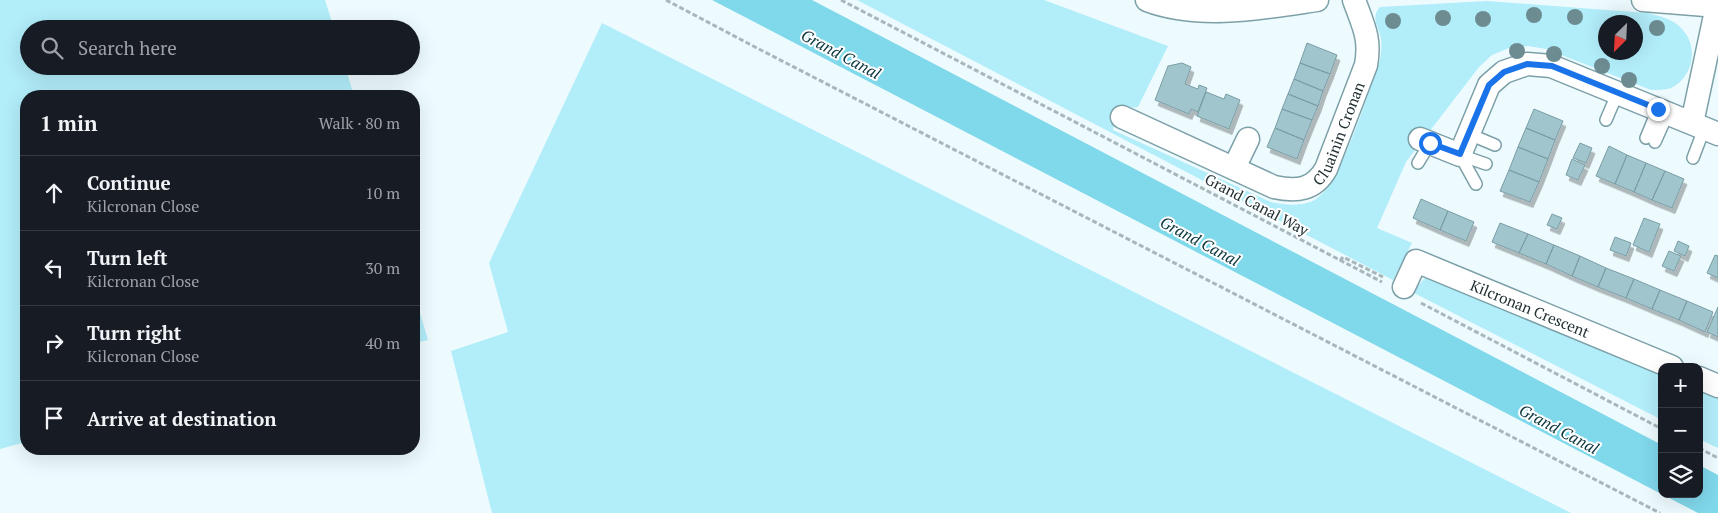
<!DOCTYPE html>
<html lang="en">
<head>
<meta charset="utf-8">
<style>
  :root { --surface:#171b24; --page:#242831; --text:#f1f3f6; --muted:#9ea1a6; --line:#363941 }
  body { margin:0; font-family:"PT Serif",serif; background:var(--page); color:var(--text) }
  .controls { position:absolute; right:15px; bottom:15px; display:grid; overflow:hidden; border-radius:10px; box-shadow:0 5px 20px #0002 }
  .controls button { width:45px; height:45px; display:grid; place-items:center; padding:0; border:0; border-bottom:1px solid var(--line); background:var(--surface); color:var(--text); font:25px sans-serif }
  .compass { position:absolute; left:1598px; top:15px; width:45px; height:45px; border-radius:50%; background:var(--surface); box-shadow:0 5px 20px #0002; rotate:204deg }
  .stop { position:absolute; width:15px; height:15px; margin:-11px; border:4px solid #1a73e8; border-radius:50%; background:#fff }
  .stop.end { background:#1a73e8; border-color:#fff; box-shadow:0 1px 5px #0008 }
  .list { margin:0; padding:0; list-style:none }
  h2 { display:flex; justify-content:space-between; align-items:center; height:65px; margin:0; padding:0 20px; font-size:21px }
  h2 small { font-size:16px; font-weight:400; color:var(--muted) }
  .list li { display:grid; grid-template-columns:32px 1fr auto; gap:15px; align-items:center; box-sizing:border-box; height:75px; padding:0 20px; border-top:1px solid var(--line) }
  .list b { display:block; font-size:19px; white-space:nowrap }
  .list p { margin:0; font-size:16px; white-space:nowrap; color:var(--muted) }
  .list em { font-size:16px; font-style:normal; color:var(--muted) }
  .icon { flex:none; width:28px; height:28px; fill:none; stroke:currentColor; stroke-width:2; stroke-linecap:round; stroke-linejoin:round }
  .map { position:relative; flex:none; width:1718px; height:513px; overflow:hidden }
  .search { position:absolute; background:var(--surface); box-shadow:0 5px 20px #0002; left:20px; top:20px; width:400px; height:55px; display:flex; align-items:center; gap:12px; box-sizing:border-box; padding:0 18px; border-radius:28px; color:var(--muted); font-size:19px }
  .panel { position:absolute; background:var(--surface); box-shadow:0 5px 20px #0002; left:20px; top:90px; width:400px; height:365px; border-radius:20px }
  .map>svg:first-child { display:block }
</style>
</head>
<body>
<div class="map">
<svg width="1718" height="513" viewBox="0 0 1718 513">
  <defs>
    <filter id="shadow"><feDropShadow dx="3" dy="5.5" stdDeviation="0" flood-color="#0004"/></filter>
  </defs>
  <rect width="100%" height="100%" fill="#edfbff"/>
  <path fill="#b2edfa" fill-rule="evenodd" d="M0,0H325L334,29H29V66H345L354,96H26V442L0,449Z
    M857,0H1044L1168,46L1138,107L1116,109L1113,130L1271,202C1285,205 1304,207 1316,199C1341,184 1369,90 1380,60C1381,53 1382,46 1381,39C1379,27 1370,17 1380,7L1487,1L1647,13C1659,16 1670,18 1679,26C1700,44 1694,77 1671,88C1665,90 1657,90 1651,90L1546,49L1528,46L1509,48L1492,55L1479,67L1406,162L1377,228L1412,243L1393,280ZM1606,22H1636V52H1606Z
    M602,23L1571,513H492L451,351L508,332L489,263Z
    M1429,274L1662,370V420L1412,292Z
    M414,293L428,340L414,343Z
    M1699,385L1718,393V448L1699,439Z"/>
  <path fill="#80d8eb" d="M712,0H812L1662,445V494H1699V465L1718,475V513H1698Z"/>
  <path fill="#a1c5cd" stroke="#7a9da5" filter="url(#shadow)" d="M1307,43L1337,55L1330,74L1300,63Z
    M1182,63L1191,67L1185,84L1198,89L1199,85L1207,88L1198,112L1191,109L1189,114L1155,100L1168,66Z
    M1300,63L1330,74L1323,91L1294,79Z
    M1294,79L1323,91L1318,106L1288,94Z
    M1206,92L1224,99L1226,94L1240,100L1229,129L1197,116Z
    M1288,94L1318,106L1312,120L1282,109Z
    M1282,109L1312,120L1304,140L1275,128Z
    M1534,109L1563,121L1555,140L1526,128Z
    M1275,128L1304,140L1297,159L1267,147Z
    M1526,128L1555,140L1548,159L1518,147Z
    M1580,143L1592,148L1586,163L1573,158Z
    M1609,146L1627,155L1615,184L1596,176Z
    M1518,147L1548,159L1539,182L1509,170Z
    M1627,155L1646,163L1634,192L1615,184Z
    M1572,159L1585,165L1578,180L1566,175Z
    M1646,163L1665,171L1652,200L1634,192Z
    M1509,170L1539,182L1530,202L1500,191Z
    M1665,171L1684,179L1672,208L1652,200Z
    M1421,199L1448,211L1440,230L1413,218Z
    M1448,211L1474,222L1466,241L1440,230Z
    M1552,214L1562,218L1557,229L1547,225Z
    M1644,218L1660,224L1649,252L1633,245Z
    M1500,223L1528,234L1519,253L1492,242Z
    M1528,234L1554,245L1546,264L1519,253Z
    M1615,237L1631,243L1626,256L1610,250Z
    M1678,241L1689,246L1685,256L1674,251Z
    M1554,245L1580,256L1572,276L1546,264Z
    M1669,251L1681,256L1674,271L1662,266Z
    M1715,255L1718,256V278L1707,273Z
    M1580,256L1606,268L1598,287L1572,276Z
    M1606,268L1634,279L1626,298L1598,287Z
    M1634,279L1660,290L1652,309L1626,298Z
    M1660,290L1687,301L1679,320L1652,309Z
    M1687,301L1713,312L1705,332L1679,320Z
    M1718,307V337L1707,332Z"/>
  <g fill="none" stroke-linecap="round" stroke-linejoin="round">
    <defs>
      <path id="service" d="M1606,120L1618,92
        M1469,134L1495,145
        M1646,138L1658,109
        M1655,142L1668,113
        M1460,155L1476,184
        M1460,155L1486,164
        M1693,158L1704,129
        M1418,163L1430,143"/>
      <g id="minor">
        <path d="M1147,0C1199,20 1263,8 1317,0"/>
        <path d="M1643,0L1718,6"/>
        <path id="s1" d="M1122,117L1274,187C1297,192 1314,190 1326,169L1366,65C1371,38 1363,25 1354,0"/>
        <path d="M1692,123L1717,6"/>
        <path d="M1420,139L1460,155L1489,85L1504,72L1527,64L1551,66L1718,134"/>
        <path d="M1234,168L1248,139"/>
        <path id="s2" d="M1404,287L1416,261L1672,367"/>
        <path d="M1699,378L1718,386"/>
      </g>
    </defs>
    <use href="#service" stroke="#7ca0a8" stroke-width="14"/>
    <use href="#minor" stroke="#7ca0a8" stroke-width="25"/>
    <path stroke="#a9b7bb" stroke-width="3" stroke-dasharray="5 2.5" stroke-linecap="butt" d="M666,0L755,47L1660,513
      M841,0L1382,282
      M1340,261L1343,257L1383,277
      M1421,303L1662,429
      M1699,448L1718,458"/>
    <use href="#service" stroke="#fff" stroke-width="11"/>
    <use href="#minor" stroke="#fff" stroke-width="22"/>
  </g>
  <g fill="#6d8c92">
    <circle cx="1534" cy="15" r="8"/>
    <circle cx="1575" cy="17" r="8"/>
    <circle cx="1443" cy="18" r="8"/>
    <circle cx="1483" cy="19" r="8"/>
    <circle cx="1393" cy="21" r="8"/>
    <circle cx="1657" cy="28" r="8"/>
    <circle cx="1517" cy="51" r="8"/>
    <circle cx="1554" cy="54" r="8"/>
    <circle cx="1602" cy="66" r="8"/>
    <circle cx="1629" cy="80" r="8"/>
  </g>
  <g fill="none" stroke-linecap="round" stroke-linejoin="round">
    <path stroke="#1a73e8" stroke-width="6" d="M1430,143L1460,154L1489,85L1504,72L1527,64L1552,66L1658,109"/>
  </g>
  <g text-anchor="middle" dominant-baseline="central" stroke-width="4" stroke-linejoin="round" paint-order="stroke">
    <g font-size="15" fill="#202f32" stroke="#fff">
      <text stroke="none"><textPath href="#s1" startOffset="265">Cluainin Cronan</textPath></text>
      <text transform="translate(1257 204) rotate(28)">Grand Canal Way</text>
      <text stroke="none"><textPath href="#s2" startOffset="152">Kilcronan Crescent</textPath></text>
    </g>
    <g font-size="16" font-style="italic" fill="#0c3740" stroke="#fff">
      <text transform="translate(841 54) rotate(28)">Grand Canal</text>
      <text transform="translate(1200 241) rotate(28)">Grand Canal</text>
      <text transform="translate(1559 429) rotate(28)">Grand Canal</text>
    </g>
  </g>
</svg>
<div class="controls">
<button>+</button>
<button>−</button>
<button><svg class="icon" aria-label="layers" viewBox="0 0 24 24"><path d="M12 4l9 5-9 5-9-5zM3 14l9 5 9-5"/></svg></button>
</div>
<svg class="compass" viewBox="-18 -18 36 36"><path d="M0-13l5 13h-10z" fill="#e53935"/><path d="M0 13l5-13h-10z" fill="#9ea1a6"/></svg>
<div class="stop" style="left:1430px;top:143px"></div>
<div class="stop end" style="left:1658px;top:109px"></div>
<div class="search"><svg class="icon" aria-label="search" viewBox="0 0 24 24"><circle cx="10" cy="10" r="6"/><path d="M15 15l6 6"/></svg>Search here</div>
<section class="panel">
<h2>1 min<small>Walk · 80 m</small></h2>
<ul class="list">
<li><svg class="icon" aria-label="ahead" viewBox="0 0 24 24"><path d="M12 20V5M6 11l6-6 6 6"/></svg><div><b>Continue</b><p>Kilcronan Close</p></div><em>10 m</em></li>
<li><svg class="icon" aria-label="left" viewBox="0 0 24 24"><path d="M17 20v-9H6M10 6l-5 5 5 5"/></svg><div><b>Turn left</b><p>Kilcronan Close</p></div><em>30 m</em></li>
<li><svg class="icon" aria-label="right" viewBox="0 0 24 24"><path d="M7 20v-9h11M14 6l5 5-5 5"/></svg><div><b>Turn right</b><p>Kilcronan Close</p></div><em>40 m</em></li>
<li><svg class="icon" aria-label="arrive" viewBox="0 0 24 24"><path d="M6 21V4h12l-3 4 3 4H6"/></svg><div><b>Arrive at destination</b></div></li>
</ul>
</section>
</div>
</body>
</html>
